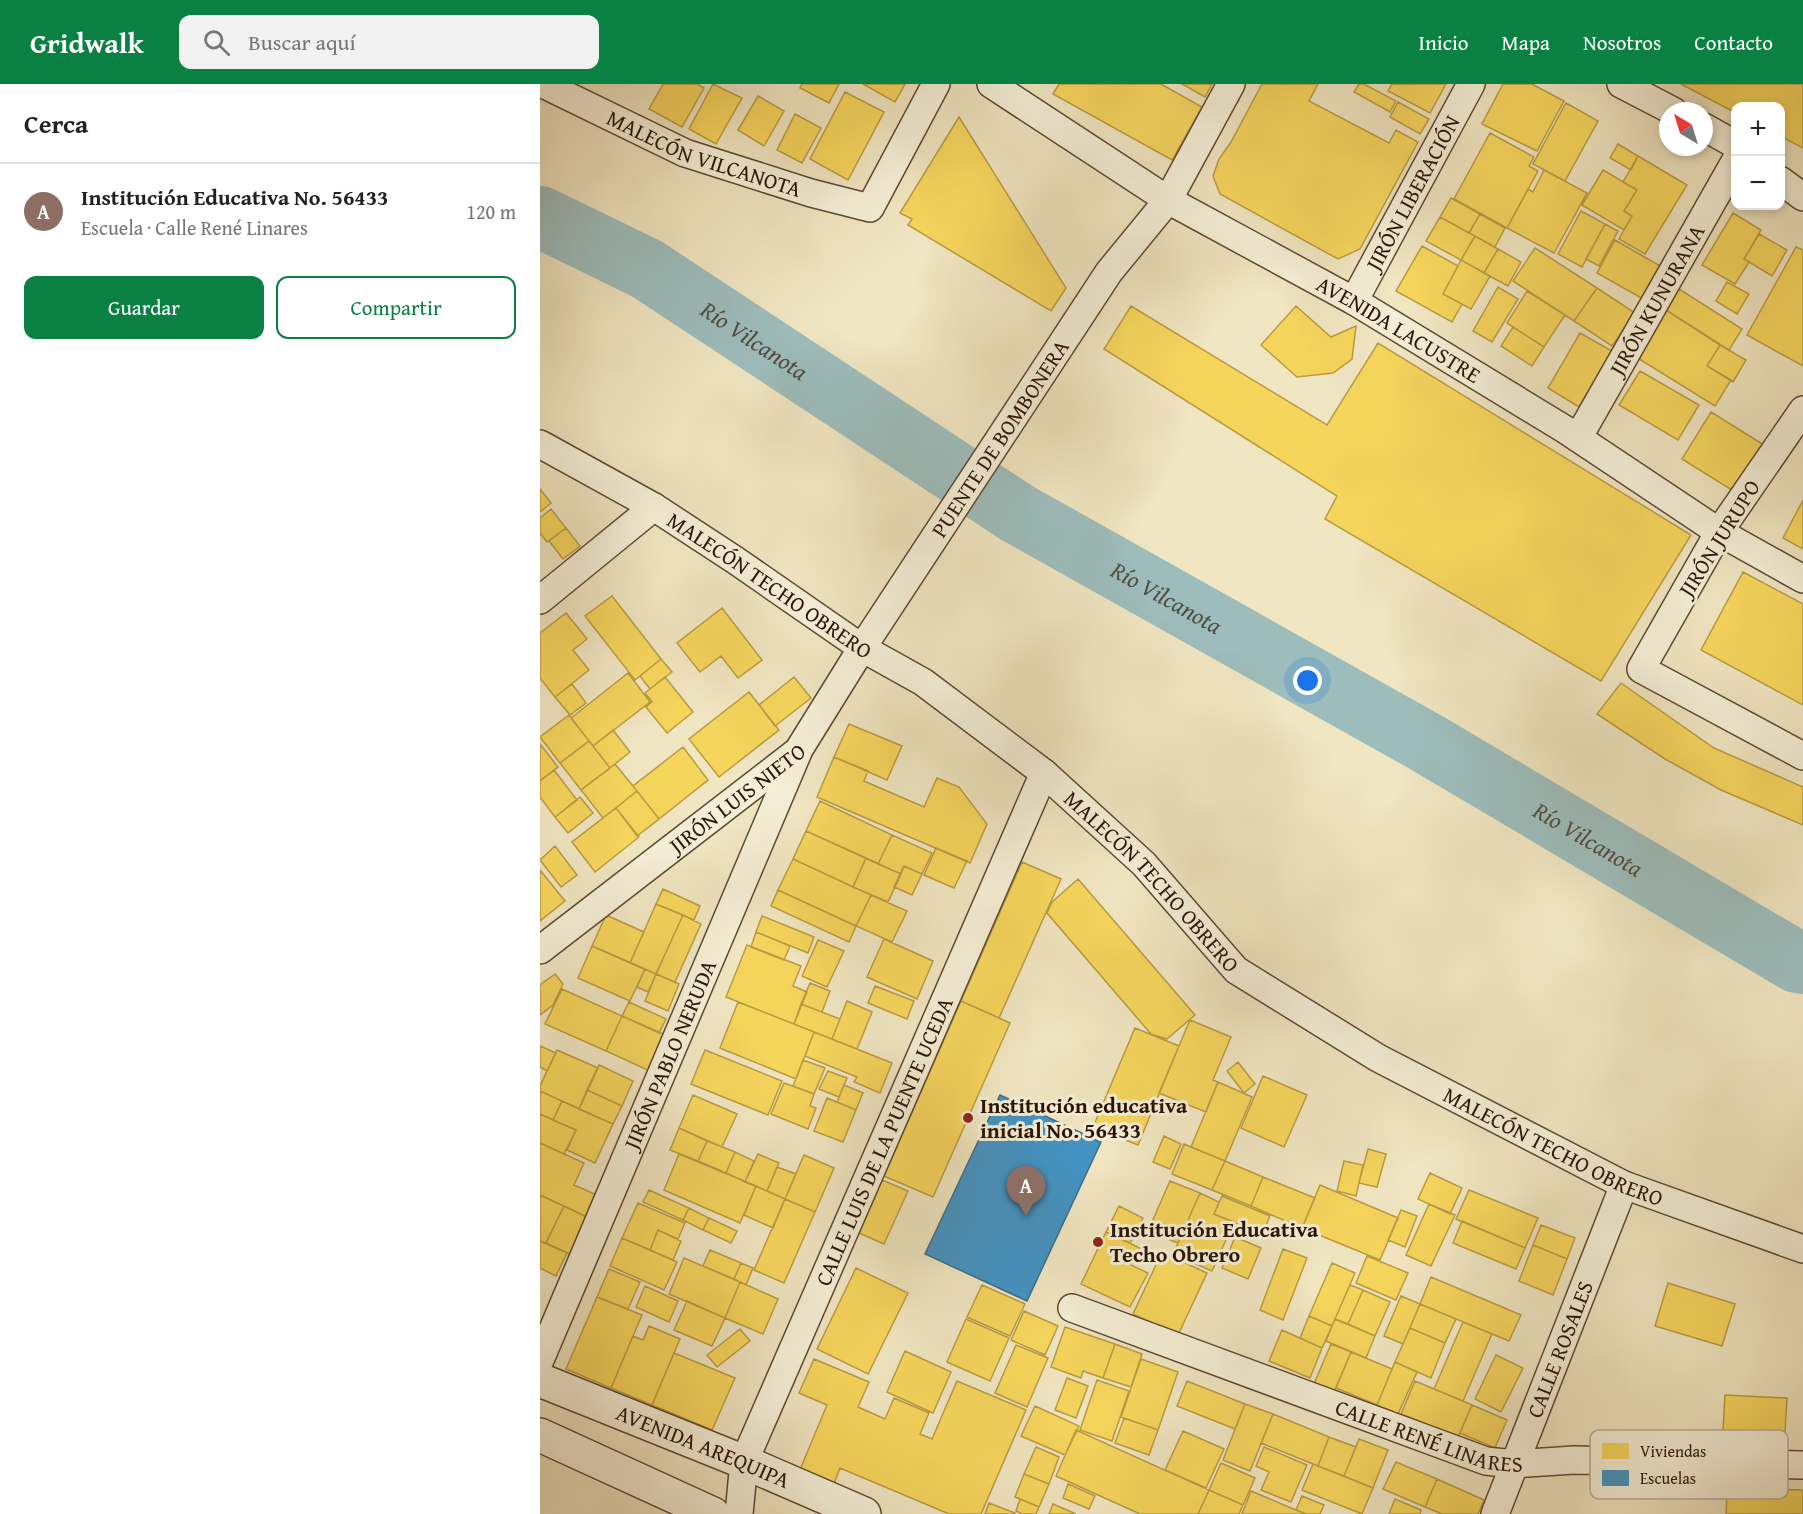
<!DOCTYPE html>
<html lang="es">
<head>
<meta charset="utf-8">
<style>
  :root { --surface:#fff; --page:#f2f2f2; --text:#222; --muted:#767676; --line:#e0e0e0; --accent:#0b8043 }
  body { margin:0; font-family:"Gentium Book Plus",serif; background:var(--page); color:var(--text) }
  .controls { position:absolute; right:18px; top:18px; display:grid; overflow:hidden; border-radius:12px; box-shadow:0 3px 9px #0003 }
  .controls button { width:54px; height:54px; display:grid; place-items:center; padding:0; border:0; border-bottom:2px solid var(--line); background:var(--surface); color:var(--text); font:30px sans-serif }
  .compass { position:absolute; left:1119px; top:18px; width:54px; height:54px; border-radius:50%; background:var(--surface); box-shadow:0 3px 9px #0003; rotate:322deg }
  .you { position:absolute; left:768px; top:597px; width:21px; height:21px; margin:-15px; border:4px solid #fff; border-radius:50%; background:#1a73e8; box-shadow:0 0 0 9px #1a73e833 }
  .badge { display:grid; place-items:center; width:39px; height:39px; border-radius:50%; background:var(--accent); color:#fff; font-size:20px; font-weight:700 }
  .pin { position:absolute; translate:-50% -50px; filter:drop-shadow(0 2px 3px #0008) }
  .pin::after { content:''; position:absolute; top:32px; width:21px; height:18px; background:inherit; clip-path:polygon(0 0,100% 0,50% 100%) }
  .list { margin:0; padding:0; list-style:none }
  h2 { display:flex; justify-content:space-between; align-items:center; height:78px; margin:0; padding:0 24px; font-size:26px }
  h2 small { font-size:20px; font-weight:400; color:var(--muted) }
  .list li { display:grid; grid-template-columns:39px 1fr auto; gap:18px; align-items:center; box-sizing:border-box; height:96px; padding:0 24px; border-top:2px solid var(--line) }
  .list b { display:block; font-size:22px; white-space:nowrap }
  .list p { margin:0; font-size:20px; white-space:nowrap; color:var(--muted) }
  .list em { font-size:20px; font-style:normal; color:var(--muted) }
  .actions { display:flex; gap:12px; padding:18px 24px }
  .actions a { flex:1; padding:14px 0; border:2px solid var(--accent); border-radius:12px; text-align:center; font-size:21px; color:var(--accent) }
  .actions .main { background:var(--accent); color:#fff }
  .icon { flex:none; width:33px; height:33px; fill:none; stroke:currentColor; stroke-width:2; stroke-linecap:round; stroke-linejoin:round }
  .map { position:relative; flex:none; width:1263px; height:1430px; overflow:hidden }
  header { display:flex; align-items:center; gap:36px; box-sizing:border-box; height:84px; padding:0 30px; background:var(--accent); color:#fff }
  header strong { font-size:28px }
  nav { display:flex; gap:33px; margin-inline-start:auto; font-size:21px }
  .search { width:420px; height:54px; background:var(--page); display:flex; align-items:center; gap:15px; box-sizing:border-box; padding:0 21px; border-radius:12px; color:var(--muted); font-size:22px }
  main { display:flex }
  aside { flex:1; background:var(--surface) }
  .map>svg:first-child { display:block }
</style>
</head>
<body>
<header>
<strong>Gridwalk</strong>
<div class="search"><svg class="icon" aria-label="search" viewBox="0 0 24 24"><circle cx="10" cy="10" r="6"/><path d="M15 15l6 6"/></svg>Buscar aquí</div>
<nav><a>Inicio</a><a>Mapa</a><a>Nosotros</a><a>Contacto</a></nav>
</header>
<main>
<aside>
<h2>Cerca<small></small></h2>
<ul class="list">
<li><span class="badge" style="background:#8d6e63">A</span><div><b>Institución Educativa No. 56433</b><p>Escuela · Calle René Linares</p></div><em>120 m</em></li>
</ul>
<div class="actions"><a class="main">Guardar</a><a>Compartir</a></div>
</aside>
<div class="map">
<svg width="1263" height="1430" viewBox="0 0 1263 1430">
  <rect width="100%" height="100%" fill="#f0e6c1"/>
  <filter id="stains"><feTurbulence type="fractalNoise" baseFrequency=".00333" numOctaves="4"/><feColorMatrix values="0 0 0 0 .2 0 0 0 0 .09 0 0 0 0 .02 0 0 0 .5 -.17"/></filter>
  <radialGradient id="worn" r=".72"><stop offset=".6" stop-color="#630" stop-opacity="0"/><stop offset="1" stop-color="#630" stop-opacity=".3"/></radialGradient>
  <path fill="#f6d55c" stroke="#b99b42" stroke-width="1.5" d="M123,0H157L164,4L142,43L109,25Z
    M173,0L202,14L176,60L149,45Z
    M262,0H299L289,19L260,4Z
    M323,0H365L355,18Z
    M519,0H621L662,23L632,76L513,10Z
    M642,0H672L665,13Z
    M722,0H778L769,17L849,59L856,46L878,58L820,165L798,175L680,110L673,92L679,75L691,58Z
    M819,0H824L856,17L850,28L814,8Z
    M852,0H906L890,29L848,7Z
    M963,0H992L1024,17L997,67L942,40Z
    M1141,0H1263V64L1240,52V22H1196V29Z
    M305,8L344,28L308,96L270,75Z
    M218,12L244,27L224,62L198,46Z
    M858,18L889,35L880,50L850,33Z
    M1026,19L1058,37L1025,97L993,80Z
    M255,30L281,44L262,79L237,66Z
    M419,33L526,204L511,227L368,141L372,135L360,129Z
    M950,49L994,73L989,82L998,87L967,144L914,115Z
    M1078,60L1098,72L1091,86L1070,74Z
    M1098,72L1147,101L1105,170L1079,155L1092,132L1084,127L1097,106L1083,98Z
    M1004,86L1047,109L1014,169L967,144L988,105L993,108Z
    M1063,86L1097,106L1084,127L1092,132L1084,146L1042,121Z
    M911,114L940,130L929,149L900,133Z
    M1041,127L1065,140L1042,183L1018,170Z
    M1193,129L1221,146L1204,175L1209,178L1195,200L1162,181Z
    M940,130L965,144L955,163L929,149Z
    M900,133L935,152L921,176L886,157Z
    M1065,140L1078,147L1059,182L1046,175Z
    M1219,150L1247,166L1232,192L1204,175Z
    M935,152L958,165L944,189L921,176Z
    M1075,156L1122,183L1103,215L1057,189Z
    M882,162L918,182L903,210L922,220L912,238L856,207Z
    M1256,163L1263,166V282L1207,251Z
    M995,164L1057,204L1034,237L973,197Z
    M958,165L981,178L968,202L944,189Z
    M921,176L950,192L931,225L903,210Z
    M1187,198L1209,210L1197,230L1176,217Z
    M958,203L978,215L952,258L933,247Z
    M1057,204L1095,229L1072,262L1034,237Z
    M1139,205L1202,245L1189,266L1126,226Z
    M987,207L1025,231L1004,263L967,239Z
    M591,222L787,341L838,259L1151,451L1061,597L785,435L797,412L564,265Z
    M756,222L791,253L816,242L812,275L793,289L757,293L721,261Z
    M1126,226L1180,261L1167,282L1191,296L1175,322L1096,273Z
    M973,243L1004,263L992,282L961,262Z
    M1040,249L1072,267L1039,323L1008,304Z
    M1180,261L1206,276L1193,298L1167,282Z
    M1100,287L1159,321L1138,356L1079,321Z
    M1171,328L1224,361L1195,408L1142,375Z
    M0,405L11,419L0,428Z
    M1263,416V465L1243,454Z
    M11,425L26,444L7,458L0,449V434Z
    M26,444L40,462L23,475L9,457Z
    M1203,488L1263,520V621L1161,566Z
    M72,512L121,575L95,596L45,532Z
    M182,524L222,576L198,594L181,572L160,588L137,559Z
    M26,529L47,555L33,566L49,586L15,613L0,594V549Z
    M121,575L132,588L110,605L100,592Z
    M88,589L110,618L53,662L31,634Z
    M125,593L153,628L127,649L106,623L112,618L105,609Z
    M254,593L271,614L235,642L219,621Z
    M1081,599L1174,664L1263,703V741L1181,706L1125,675L1057,630Z
    M32,600L46,619L30,631L15,613Z
    M209,608L239,646L179,693L149,655Z
    M29,631L49,657L20,679L0,653Z
    M309,640L362,662L347,696L294,673Z
    M73,646L90,668L70,684L53,662Z
    M49,657L70,684L41,706L20,679Z
    M0,660L18,683L0,697Z
    M143,663L168,696L119,735L93,702Z
    M294,673L328,687L324,697L384,723L397,694L419,703L447,740L430,779L277,713Z
    M75,680L97,707L63,734L41,706Z
    M14,686L37,716L15,733L0,713V697Z
    M97,707L119,735L97,752L76,724Z
    M40,713L53,729L28,749L15,733Z
    M280,717L352,751L338,780L266,747Z
    M76,724L99,753L55,788L32,758Z
    M266,747L326,774L313,803L253,775Z
    M352,751L392,769L382,790L364,782L361,790L338,780Z
    M15,762L37,791L21,803L0,776Z
    M396,764L427,777L414,804L384,791Z
    M326,774L361,790L348,818L313,803Z
    M253,775L331,811L316,842L238,806Z
    M482,778L521,795L459,934L421,917Z
    M364,782L382,790L372,811L354,803Z
    M0,786L25,817L0,837Z
    M538,795L655,931L627,955L611,950L507,829L512,818Z
    M123,805L160,822L154,836L116,820Z
    M238,806L316,842L309,858L231,822Z
    M331,811L367,827L352,858L316,842Z
    M116,820L143,831L116,890L90,879Z
    M66,831L104,848L90,879L52,862Z
    M143,831L161,840L135,898L116,890Z
    M222,832L274,853L268,869L216,848Z
    M216,848L250,862L244,876L211,863Z
    M344,855L393,877L377,915L327,893Z
    M278,856L304,867L287,903L262,892Z
    M207,861L261,882L253,902L267,908L254,940L186,913Z
    M52,862L105,885L90,917L38,894Z
    M105,885L116,890L108,908L97,903Z
    M15,890L23,900L13,921L0,931V901Z
    M116,890L139,900L128,927L105,917Z
    M270,899L290,907L282,928L261,920Z
    M335,902L374,917L367,935L328,919Z
    M22,905L82,932L66,967L5,940Z
    M307,917L332,928L317,965L292,955Z
    M421,917L470,939L393,1113L344,1092Z
    M89,918L126,935L119,949L82,932Z
    M198,918L274,948L256,995L180,964Z
    M261,920L300,935L292,955L254,940Z
    M82,932L128,952L112,988L66,967Z
    M650,936L691,953L673,996L678,998L666,1028L619,1009Z
    M595,944L639,962L598,1061L553,1043Z
    M274,948L352,979L340,1009L314,998L317,993L265,972Z
    M0,962L16,969L7,987L0,983Z
    M17,966L58,984L39,1025L0,1007V1002Z
    M165,966L242,997L228,1031L151,1000Z
    M263,976L285,984L274,1010L253,1002Z
    M698,978L715,1000L704,1009L687,987Z
    M59,981L93,997L82,1022L47,1006Z
    M288,987L307,994L299,1013L279,1005Z
    M723,992L767,1011L744,1063L701,1044Z
    M678,998L712,1013L685,1077L651,1063Z
    M244,999L274,1010L270,1022L276,1024L268,1045L231,1030Z
    M304,1001L323,1009L316,1026L297,1018Z
    M47,1006L82,1022L73,1040L39,1025Z
    M0,1007L22,1017L13,1036L0,1030Z
    M153,1011L197,1030L182,1063L139,1044Z
    M287,1014L316,1026L303,1058L274,1047Z
    M22,1017L73,1040L55,1079L27,1066L36,1046L13,1036Z
    M0,1030L36,1046L24,1070L0,1059Z
    M139,1044L167,1057L158,1077L130,1066Z
    M624,1052L641,1060L630,1085L613,1078Z
    M167,1057L195,1068L186,1089L158,1077Z
    M0,1059L44,1079L34,1101L64,1114L53,1136L0,1111Z
    M644,1060L685,1077L672,1106L632,1090Z
    M828,1065L846,1070L837,1103L819,1099Z
    M195,1068L214,1077L205,1098L186,1089Z
    M139,1070L216,1102L200,1139L124,1106Z
    M218,1070L239,1079L227,1107L205,1098Z
    M264,1071L294,1084L275,1128L245,1115Z
    M685,1077L723,1093L711,1122L672,1106Z
    M804,1077L823,1081L816,1112L797,1107Z
    M237,1083L256,1090L245,1115L227,1107Z
    M890,1089L922,1104L910,1130L878,1115Z
    M723,1093L775,1114L762,1144L711,1122Z
    M342,1096L368,1107L344,1160L319,1149Z
    M630,1097L660,1109L638,1159L608,1147Z
    M780,1101L858,1134L840,1176L762,1144Z
    M216,1102L245,1115L233,1144L204,1131Z
    M109,1106L149,1124L143,1136L103,1118Z
    M929,1106L998,1134L985,1164L916,1135Z
    M660,1109L679,1118L674,1130L694,1138L672,1187L633,1170Z
    M0,1111L24,1122L6,1159L0,1157Z
    M682,1112L730,1132L722,1150L674,1130Z
    M245,1115L275,1128L244,1199L214,1186Z
    M98,1119L145,1139L138,1155L118,1146L110,1166L82,1154Z
    M889,1120L915,1131L891,1182L866,1171Z
    M24,1122L53,1136L36,1173L6,1159Z
    M579,1122L603,1134L590,1159L566,1148Z
    M149,1124L169,1134L163,1146L143,1136Z
    M861,1126L877,1132L865,1163L848,1156Z
    M169,1134L197,1147L191,1159L163,1146Z
    M922,1137L985,1164L976,1185L913,1159Z
    M1001,1141L1035,1154L1027,1175L993,1161Z
    M118,1146L141,1157L133,1176L110,1166Z
    M566,1148L600,1164L591,1181L608,1189L590,1223L541,1200Z
    M695,1153L721,1164L708,1195L682,1184Z
    M82,1154L137,1178L124,1206L70,1182Z
    M0,1157L27,1169L16,1192L0,1184Z
    M993,1161L1027,1175L1013,1211L979,1197Z
    M743,1165L767,1174L743,1236L720,1226Z
    M170,1166L201,1179L194,1195L163,1182Z
    M622,1168L667,1189L638,1251L593,1230Z
    M827,1172L868,1189L856,1216L816,1199Z
    M144,1174L200,1198L185,1234L129,1210Z
    M201,1179L213,1184L206,1201L194,1195Z
    M792,1179L815,1189L792,1242L769,1232Z
    M316,1184L368,1209L328,1290L277,1265Z
    M69,1185L100,1198L88,1225L57,1213Z
    M891,1193L981,1231L969,1257L880,1220Z
    M200,1198L238,1215L223,1250L185,1234Z
    M1128,1199L1195,1220L1182,1262L1115,1242Z
    M442,1201L485,1220L470,1252L427,1233Z
    M810,1201L823,1206L808,1240L795,1235Z
    M105,1202L138,1217L129,1238L96,1223Z
    M823,1206L850,1218L835,1252L808,1240Z
    M861,1212L880,1220L863,1260L844,1252Z
    M57,1213L102,1231L71,1304L26,1285Z
    M147,1217L185,1234L172,1262L134,1246Z
    M880,1220L916,1235L905,1259L870,1244Z
    M484,1227L518,1242L505,1271L471,1256Z
    M769,1232L792,1242L782,1264L760,1254Z
    M426,1235L469,1254L450,1297L407,1278Z
    M795,1235L835,1252L826,1274L786,1257Z
    M923,1238L952,1250L923,1317L894,1305Z
    M109,1242L140,1255L112,1321L71,1304L93,1252L103,1256Z
    M525,1243L575,1260L563,1294L543,1287L541,1294L511,1283Z
    M870,1244L905,1259L891,1294L855,1278Z
    M200,1245L210,1257L177,1283L167,1271Z
    M742,1246L782,1264L770,1294L729,1277Z
    M575,1260L602,1270L591,1303L563,1294Z
    M791,1260L811,1268L794,1308L774,1300Z
    M476,1261L508,1274L487,1323L455,1309Z
    M365,1267L411,1288L393,1329L347,1308Z
    M811,1268L852,1285L837,1321L796,1304Z
    M134,1269L195,1294L172,1346L112,1321Z
    M956,1271L983,1284L961,1328L935,1315Z
    M274,1275L329,1298L318,1323L345,1335L354,1314L389,1329L380,1350L392,1355L417,1297L486,1326L441,1430H409L300,1384L293,1402L259,1388L287,1321L259,1309Z
    M601,1275L638,1288L618,1346L581,1333Z
    M855,1278L877,1288L858,1330L837,1321Z
    M527,1294L548,1302L536,1334L515,1326Z
    M557,1296L589,1307L572,1357L540,1346Z
    M647,1297L705,1320L695,1345L637,1322Z
    M875,1297L932,1321L918,1353L861,1330Z
    M1185,1311L1247,1314L1245,1348L1183,1346Z
    M705,1320L733,1330L710,1387L683,1376Z
    M932,1321L967,1336L955,1364L920,1349Z
    M495,1322L539,1342L525,1371L481,1352Z
    M733,1330L789,1353L778,1382L721,1359Z
    M584,1334L618,1346L609,1371L575,1359Z
    M536,1346L669,1406L658,1430H600L516,1392Z
    M643,1347L684,1365L666,1404L625,1386Z
    M789,1353L816,1363L804,1392L778,1382Z
    M819,1355L848,1366L833,1404L804,1392Z
    M496,1363L519,1373L509,1400L484,1390Z
    M724,1363L767,1381L751,1418L721,1406L729,1388L716,1382Z
    M856,1378L897,1395L885,1423L843,1405Z
    M681,1379L715,1394L703,1421L669,1406Z
    M773,1380L833,1404L822,1430L762,1406Z
    M484,1390L509,1400L499,1423L475,1413Z
    M897,1395L944,1416L938,1430H902L885,1423Z
    M528,1400L555,1412L549,1425L523,1414Z
    M1187,1404L1263,1406V1430H1186Z
    M669,1406L703,1421L699,1430H658Z
    M711,1407L756,1426L766,1430H702Z
    M762,1412L784,1421L780,1430H766L756,1426Z
    M480,1415L499,1423L496,1430H482L476,1427Z
    M855,1415L881,1426L880,1430H849Z
    M449,1419L475,1429V1430H445Z
    M513,1420L536,1430H509Z"/>
  <path fill="#4393c3" stroke="#3c6d8a" stroke-width="1.5" d="M460,1011L561,1058L487,1217L385,1170Z"/>
  <g fill="none" stroke-linecap="round" stroke-linejoin="round">
    <path stroke="#9dbdbc" stroke-width="62" id="s1" d="M0,133L107,185L477,429L887,659L1257,878L1263,879"/>
    <defs>
      <g id="minor">
        <path id="s2" d="M3,0L145,69L271,109L330,124L396,0"/>
        <path id="s3" d="M451,0L628,116L814,217L1026,346L1179,448L1263,495"/>
        <path d="M1081,0L1133,27"/>
        <path d="M1164,43L1196,61"/>
        <path d="M1240,96L1263,113"/>
        <path id="s4" d="M814,217L931,0"/>
        <path d="M1263,326L1179,448L1101,585L1263,672"/>
        <path id="s5" d="M1038,354L1196,76"/>
        <path id="s6" d="M0,360L114,423L195,476L322,564L383,598L504,689L604,780L696,886L838,974L1084,1101L1263,1165"/>
        <path d="M0,516L114,423"/>
        <path id="s7" d="M0,866L258,667L322,564L569,188L628,116L691,0"/>
        <path id="s8" d="M532,1224L946,1377L974,1380L1034,1376L1263,1381"/>
        <path id="s9" d="M0,1276L258,668"/>
        <path id="s10" d="M199,1430L204,1378L504,689"/>
        <path id="s11" d="M955,1430L1084,1101"/>
      </g>
      <g id="tertiary">
        <path id="s12" d="M0,1296L204,1378L324,1430"/>
        <path d="M0,1351L173,1430"/>
      </g>
    </defs>
    <use href="#minor" stroke="#5c4833" stroke-width="30"/>
    <use href="#tertiary" stroke="#5c4833" stroke-width="36"/>
    <use href="#minor" stroke="#f5efd7" stroke-width="27"/>
    <use href="#tertiary" stroke="#f5efd7" stroke-width="33"/>
  </g>
  <g fill="#8f2418" stroke="#f5efd7" stroke-width="2">
    <circle cx="428" cy="1034" r="6"/>
    <circle cx="558" cy="1158" r="6"/>
  </g>
  <g text-anchor="middle" dominant-baseline="central" stroke-width="6" stroke-linejoin="round" paint-order="stroke">
    <g font-size="22" fill="#2a1304" stroke="#f5efd7">
      <text stroke="none"><textPath href="#s2" startOffset="176">MALECÓN VILCANOTA</textPath></text>
      <text stroke="none"><textPath href="#s4" startOffset="123">JIRÓN LIBERACIÓN</textPath></text>
      <text stroke="none"><textPath href="#s5" startOffset="159">JIRÓN KUNURANA</textPath></text>
      <text stroke="none"><textPath href="#s3" startOffset="476">AVENIDA LACUSTRE</textPath></text>
      <text stroke="none"><textPath href="#s7" startOffset="698">PUENTE DE BOMBONERA</textPath></text>
      <text transform="translate(1179 454) rotate(-58)">JIRÓN JURUPO</text>
      <text stroke="none"><textPath href="#s6" startOffset="270">MALECÓN TECHO OBRERO</textPath></text>
      <text stroke="none"><textPath href="#s7" startOffset="249">JIRÓN LUIS NIETO</textPath></text>
      <text stroke="none"><textPath href="#s6" startOffset="756">MALECÓN TECHO OBRERO</textPath></text>
      <text stroke="none"><textPath href="#s9" startOffset="332">JIRÓN PABLO NERUDA</textPath></text>
      <text stroke="none"><textPath href="#s10" startOffset="402">CALLE LUIS DE LA PUENTE UCEDA</textPath></text>
      <text stroke="none"><textPath href="#s6" startOffset="1242">MALECÓN TECHO OBRERO</textPath></text>
      <text stroke="none"><textPath href="#s11" startOffset="177">CALLE ROSALES</textPath></text>
      <text stroke="none"><textPath href="#s8" startOffset="380">CALLE RENÉ LINARES</textPath></text>
      <text stroke="none"><textPath href="#s12" startOffset="176">AVENIDA AREQUIPA</textPath></text>
    </g>
    <g font-size="22" font-weight="bold" fill="#2a1304" stroke="#f5efd7" text-anchor="start">
      <text x="440" y="1021">Institución educativa<tspan x="440" dy="25">inicial No. 56433</tspan></text>
      <text x="570" y="1145">Institución Educativa<tspan x="570" dy="25">Techo Obrero</tspan></text>
    </g>
    <g font-size="24" font-style="italic" fill="#524e44" stroke="#f5efd7">
      <text stroke="none"><textPath href="#s1" startOffset="248">Río Vilcanota</textPath></text>
      <text stroke="none"><textPath href="#s1" startOffset="734">Río Vilcanota</textPath></text>
      <text stroke="none"><textPath href="#s1" startOffset="1220">Río Vilcanota</textPath></text>
    </g>
  </g>
  <rect x="1050" y="1346" width="198" height="69" rx="9" fill="#f5efd7" stroke="#b8ad98" stroke-width="1.5"/>
  <rect x="1062" y="1359" width="27" height="16" fill="#f6d55c"/>
  <rect x="1062" y="1386" width="27" height="16" fill="#4393c3"/>
  <g font-size="16" fill="#2a1304">
    <text x="1100" y="1373">Viviendas</text>
    <text x="1100" y="1400">Escuelas</text>
  </g>
  <rect width="100%" height="100%" filter="url(#stains)"/>
  <rect width="100%" height="100%" fill="url(#worn)"/>
</svg>
<div class="controls">
<button>+</button>
<button>−</button>
</div>
<svg class="compass" viewBox="-18 -18 36 36"><path d="M0-13l5 13h-10z" fill="#e53935"/><path d="M0 13l5-13h-10z" fill="#767676"/></svg>
<div class="you"></div>
<div class="pin badge" style="left:486px;top:1132px;background:#8d6e63">A</div>
</div>
</main>
</body>
</html>
